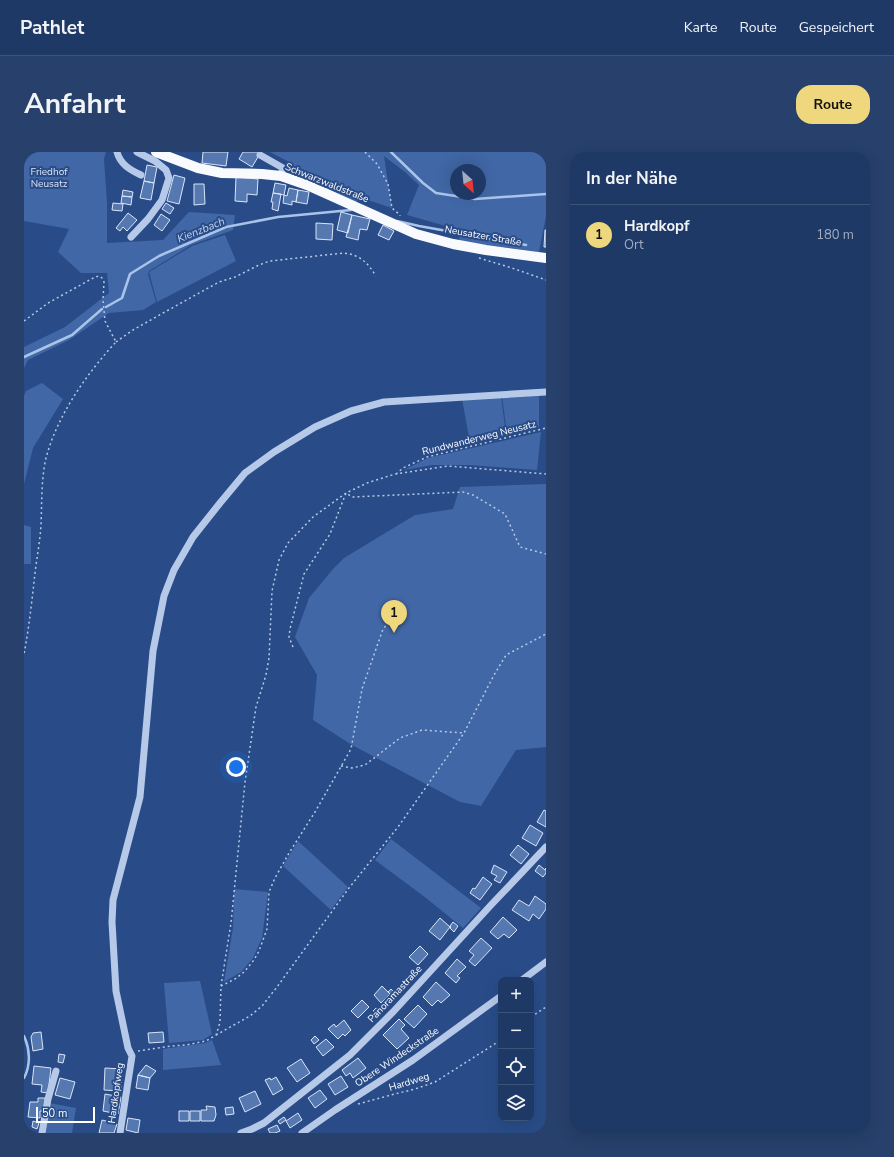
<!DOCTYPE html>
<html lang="de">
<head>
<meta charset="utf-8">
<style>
  :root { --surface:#1f3966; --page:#27406c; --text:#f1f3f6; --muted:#a1acbf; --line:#3c537a; --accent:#efd77d }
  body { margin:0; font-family:"Nunito Sans",sans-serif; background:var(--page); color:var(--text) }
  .controls { position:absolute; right:12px; bottom:12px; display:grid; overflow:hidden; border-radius:8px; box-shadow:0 4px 16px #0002 }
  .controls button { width:36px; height:36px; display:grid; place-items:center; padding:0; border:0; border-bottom:1px solid var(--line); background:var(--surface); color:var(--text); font:20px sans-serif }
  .compass { position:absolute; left:426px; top:12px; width:36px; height:36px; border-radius:50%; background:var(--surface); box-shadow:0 4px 16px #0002; rotate:153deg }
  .scale { position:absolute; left:12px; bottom:10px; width:59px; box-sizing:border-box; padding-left:4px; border:2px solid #fff; border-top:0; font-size:11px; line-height:14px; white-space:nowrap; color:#fff; -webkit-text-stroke:3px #294c88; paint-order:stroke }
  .you { position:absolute; left:212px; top:615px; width:14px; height:14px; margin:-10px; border:3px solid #fff; border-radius:50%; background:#1a73e8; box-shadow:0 0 0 6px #1a73e833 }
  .badge { display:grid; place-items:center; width:26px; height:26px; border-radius:50%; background:var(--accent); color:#111; font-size:13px; font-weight:700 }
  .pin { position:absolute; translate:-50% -33px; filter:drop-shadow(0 1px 2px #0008) }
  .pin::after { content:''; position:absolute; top:21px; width:14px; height:12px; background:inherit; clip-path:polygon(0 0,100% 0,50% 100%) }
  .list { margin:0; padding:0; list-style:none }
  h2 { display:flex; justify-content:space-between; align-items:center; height:52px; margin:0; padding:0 16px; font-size:17px }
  h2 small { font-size:13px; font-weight:400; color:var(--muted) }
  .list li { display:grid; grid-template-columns:26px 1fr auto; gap:12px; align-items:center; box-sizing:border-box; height:60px; padding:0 16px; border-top:1px solid var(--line) }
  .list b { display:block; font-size:15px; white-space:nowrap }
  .list p { margin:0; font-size:13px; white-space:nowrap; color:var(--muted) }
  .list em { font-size:13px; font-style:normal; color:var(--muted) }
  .icon { flex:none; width:22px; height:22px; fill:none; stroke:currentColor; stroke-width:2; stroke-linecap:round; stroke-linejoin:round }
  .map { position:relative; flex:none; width:522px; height:981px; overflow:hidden; border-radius:16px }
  header { display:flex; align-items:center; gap:24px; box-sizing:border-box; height:56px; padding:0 20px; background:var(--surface); border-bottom:1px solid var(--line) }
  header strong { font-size:19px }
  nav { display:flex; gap:22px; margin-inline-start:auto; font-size:14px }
  .intro { display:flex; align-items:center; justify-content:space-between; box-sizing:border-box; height:96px; padding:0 24px }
  h1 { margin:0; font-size:28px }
  .button { padding:10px 18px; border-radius:16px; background:var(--accent); color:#111; font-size:14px; font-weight:700 }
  main { display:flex; gap:24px; padding:0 24px }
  aside { flex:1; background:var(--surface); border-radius:16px; box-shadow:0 4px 16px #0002 }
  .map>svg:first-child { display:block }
</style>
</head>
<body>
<header>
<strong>Pathlet</strong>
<nav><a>Karte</a><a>Route</a><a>Gespeichert</a></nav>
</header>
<div class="intro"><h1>Anfahrt</h1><a class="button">Route</a></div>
<main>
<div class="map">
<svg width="522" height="981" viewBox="0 0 522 981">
  <rect width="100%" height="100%" fill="#294c88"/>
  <path fill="#4167a6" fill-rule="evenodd" d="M0,0H82L80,7L83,51V91L139,88L165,60L211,63L209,78L167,93L125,119L124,122L132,150L119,158L85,161L45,188L4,208L0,216V195L41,175L85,141L83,121H57L34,100L45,77L0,69Z
    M246,0H522V64L515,100L435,89L436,78L383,63L395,33L381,20L360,4L368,56L335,45L333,50L266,21L267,11ZM432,18H456V42H432Z
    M201,83L212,109L133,150L125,120L168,94Z
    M18,231L39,247L9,296L0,332V244L2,239Z
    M477,244L482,283L446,291L438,247Z
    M478,244H515V275L483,282Z
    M517,280L513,318L445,313H408L380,318L404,306Z
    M522,332V595L492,598L457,654L436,650L328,593L289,568L293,523L271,485L285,446L309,417L320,406L391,363L429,357L436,335Z
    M0,373L7,375V412H0Z
    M367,687L457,756L439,776L402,746L351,708Z
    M274,689L324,735L307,758L259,714Z
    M210,737L244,740L238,786L229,806L217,820L200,830L209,776Z
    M176,829L188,882L179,888L145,891L140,831Z
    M188,888L197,913L139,918V897L181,891Z
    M25,951L52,956L48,981H20Z"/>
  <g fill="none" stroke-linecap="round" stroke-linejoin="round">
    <path stroke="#aac3e9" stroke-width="2.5" d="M367,0L399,31L412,41L451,47L522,42
      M373,69L395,74L502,93
      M82,155L98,146L106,122L135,104L202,75L254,65L327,58
      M0,205L48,183L78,157
      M0,884C6,897 7,913 0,926"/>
  </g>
  <path fill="#5678b1" stroke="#d9e5f7" d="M179,0H204L202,14L178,11Z
    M219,0H237L228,15L215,7Z
    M123,13L133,15L130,31L120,29Z
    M150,23L161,26L155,52L143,49Z
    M212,25L234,27L233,43L223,42V50L211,49Z
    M120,29L130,31L127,48L116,46Z
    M251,31L262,33L260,43L249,41Z
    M170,32H180L181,52L170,53Z
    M265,36L274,38L272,50L268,49V53L259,51L260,43L263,44Z
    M99,38L109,40L108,45L98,44Z
    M274,38L285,40L283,52L272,50Z
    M249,41L257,42L254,59L248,57L249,50H247Z
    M98,44L108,45L107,53L97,51Z
    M89,51L99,52L98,59L88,58Z
    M142,51L150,56L146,62L138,57Z
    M317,60L328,63L324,81L313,78Z
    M104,61L113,68L103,79L99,75L96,79L92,76Z
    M137,62L146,68L138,79L130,73Z
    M328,63L346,67L343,78L336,77L334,88L322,85Z
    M292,71L309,72L308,88L292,87Z
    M359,73L370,79L365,88L354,83Z
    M521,78H522V95H520Z
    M520,658L522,659V675L513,670Z
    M506,673L519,681L512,694L498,686Z
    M494,693L505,702L497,712L486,703Z
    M470,713L483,720L476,731L470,728L473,724L467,721Z
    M515,713L521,718L522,716V721L519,725L511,719Z
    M459,725L468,732L456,748L446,741L449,736L451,737Z
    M511,744L522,752V757L515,767L509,762L505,769L488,758L495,748L505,754Z
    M479,765L493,778L485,786L480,782L474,787L466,780Z
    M416,766L426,775L416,788L405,779Z
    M429,770L434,774L430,780L426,776L427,775L426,774Z
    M457,786L468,796L451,814L445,809L450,803L445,799Z
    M396,794L404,802L394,813L385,805Z
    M433,807L442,815L433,824L436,826L432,831L421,821Z
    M412,830L426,843L417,851L414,848L408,854L399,845Z
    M358,834L366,842L357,851L350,843Z
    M367,837L372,842L370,845L364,840Z
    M338,848L345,855L334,866L327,859Z
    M394,853L403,862L390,876L380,867Z
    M352,856L358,861L355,864L349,859Z
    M375,867L381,873L377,877L385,886L373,897L359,883Z
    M320,868L327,878L321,884L319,882L314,887L304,877L310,872L312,875Z
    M17,880L19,897L9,899L7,885L9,881Z
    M139,880L140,890L125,891L124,881Z
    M291,884L295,888L290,892L287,888Z
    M302,887L310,895L299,904L292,895Z
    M35,902L41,903L39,911L34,910Z
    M334,906L342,916L329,926L326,921L322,924L318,918Z
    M277,907L286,921L273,930L263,916Z
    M122,913L132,919L126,926L114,923Z
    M10,914L27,916L24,941L17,940L18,933L8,932Z
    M81,916L98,917L97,939L80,938Z
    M114,923L126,926L124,938L112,936Z
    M317,924L324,935L311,943L304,932Z
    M252,925L259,937L249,943L241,928L246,926L247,928Z
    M36,926L51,930L46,947L31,943Z
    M296,938L303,947L291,956L284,946Z
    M231,939L237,952L221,960L215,946Z
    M81,942L97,945L94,962L79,959Z
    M14,946H21L20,959H16V966L4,965L6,950H14Z
    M182,954L191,955L192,963L190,969H177V958H183Z
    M209,955L210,962L202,963L201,956Z
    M155,959H165V969H155Z
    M166,959H176V969H166Z
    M274,961L278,968L266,976L262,969Z
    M260,965L262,968L256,972L254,969Z
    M104,966L116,968L114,981L102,978Z
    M78,968L93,972L90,981H75Z
    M9,969L15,971L13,977L8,975Z
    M253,973L256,979L251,981H246L244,977Z"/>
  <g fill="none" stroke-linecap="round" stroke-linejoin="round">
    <path stroke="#b6c9e8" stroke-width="1.5" stroke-dasharray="2 3" stroke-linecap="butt" d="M341,0L353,12L364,32L368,56L376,63V64
      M455,106L488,116L522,128
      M0,169L24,151L71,125L75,124L78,126L80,130L79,148L81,169L92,190C63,221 33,264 22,306C17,328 18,350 17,373C16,389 13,405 11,421C8,448 5,476 0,502
      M92,190L109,178L139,161L195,130L211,125L235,113L246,109L320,101C336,103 343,110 352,124
      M372,322L379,316L403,305L522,276
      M269,495L265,485L266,477L280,422L306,382L322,341L328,345L439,340L449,343L481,362L496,395L522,402
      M317,614L328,616L341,613L376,586L398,578L440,581
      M197,834L211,827L220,820L230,808L235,799L243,777L245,740L251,726L265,701L291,660L327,597L338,537L359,477L373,461L380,459
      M507,865L522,855
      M192,883L226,864L238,854L253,835L325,736L374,675L440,581L470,523L482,503L522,482
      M114,899L147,894L162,893L182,889L192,883L194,877L196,870L197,834L207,771L221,630L232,555L242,523L245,506L248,439L255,408L264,391L289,365L322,341L343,331L371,322L424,314L522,322
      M334,952L367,943L391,937L411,930L477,888"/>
    <path stroke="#b6c9e8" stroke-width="7" d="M93,0C96,12 106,18 117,23
      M236,3L259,16L257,24
      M107,85L124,67L138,48L145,26L142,18L131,9L113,0
      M498,828L522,810
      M18,981L24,947L32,919
      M96,981L108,904L104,896L92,839L88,770L89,748L116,645L129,499L140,444L150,418L169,385L196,351L221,321L250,300L291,275L327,259L360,250L522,240
      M217,981L228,977L240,971L326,903L369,860L467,753L522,695
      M278,981L311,958L389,908L477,844"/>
    <path stroke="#f8fafe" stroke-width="10" d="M132,0L174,16L198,21L238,22L257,24L283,33L392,82L429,92L462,98L522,106"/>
  </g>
  <g text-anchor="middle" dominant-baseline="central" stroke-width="4" stroke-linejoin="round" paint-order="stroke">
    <g font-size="10" fill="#d9e5f7" stroke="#294c88">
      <text x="25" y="20">Friedhof<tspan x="25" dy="12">Neusatz</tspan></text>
    </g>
    <g font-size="10" fill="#fff" stroke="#294c88">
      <text transform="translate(303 31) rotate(22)">Schwarzwaldstraße</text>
      <text transform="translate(459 84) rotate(10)">Neusatzer Straße</text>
      <text transform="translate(455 286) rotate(-14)">Rundwanderweg Neusatz</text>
      <text transform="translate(371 842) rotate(-47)">Panoramastraße</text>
      <text transform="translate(373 905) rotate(-34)">Obere Windeckstraße</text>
      <text transform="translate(385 930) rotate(-17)">Hardweg</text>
      <text transform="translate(92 941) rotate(-82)">Hardkopfweg</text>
    </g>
    <g font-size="11" font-style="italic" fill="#c1d3f0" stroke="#294c88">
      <text transform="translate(177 78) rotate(-22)">Kienzbach</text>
    </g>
  </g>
</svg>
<div class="controls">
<button>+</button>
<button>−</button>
<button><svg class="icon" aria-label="locate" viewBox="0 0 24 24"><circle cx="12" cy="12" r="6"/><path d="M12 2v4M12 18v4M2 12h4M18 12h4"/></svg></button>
<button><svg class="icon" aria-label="layers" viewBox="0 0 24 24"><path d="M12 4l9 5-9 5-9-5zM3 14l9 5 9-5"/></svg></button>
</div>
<svg class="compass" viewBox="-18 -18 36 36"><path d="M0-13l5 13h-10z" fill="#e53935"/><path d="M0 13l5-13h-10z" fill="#a1acbf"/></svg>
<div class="scale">50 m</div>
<div class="you"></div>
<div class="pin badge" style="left:370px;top:481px">1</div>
</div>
<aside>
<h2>In der Nähe<small></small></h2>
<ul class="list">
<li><span class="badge">1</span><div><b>Hardkopf</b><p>Ort</p></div><em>180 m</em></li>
</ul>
</aside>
</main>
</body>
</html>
